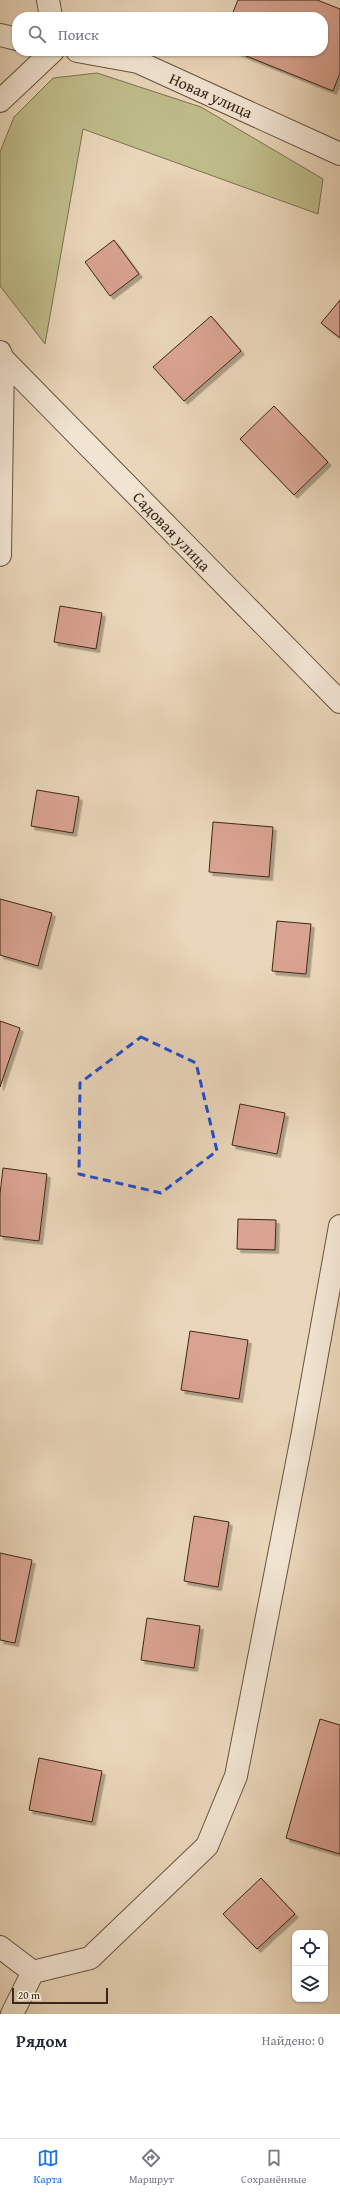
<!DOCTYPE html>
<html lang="ru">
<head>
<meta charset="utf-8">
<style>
  :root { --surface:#fff; --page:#f6f6f7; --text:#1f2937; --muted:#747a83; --line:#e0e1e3; --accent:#1a73e8 }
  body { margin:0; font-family:"Gentium Book Plus",serif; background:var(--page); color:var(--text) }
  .controls { position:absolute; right:12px; bottom:12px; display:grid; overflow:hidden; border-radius:8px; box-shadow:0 1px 3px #0004 }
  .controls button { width:36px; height:36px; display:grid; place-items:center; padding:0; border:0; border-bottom:1px solid var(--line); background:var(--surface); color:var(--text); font:20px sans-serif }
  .scale { position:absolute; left:12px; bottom:10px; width:96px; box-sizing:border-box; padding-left:4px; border:2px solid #3d2817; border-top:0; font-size:11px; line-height:14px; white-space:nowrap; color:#3d2817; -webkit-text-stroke:3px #f1e4d2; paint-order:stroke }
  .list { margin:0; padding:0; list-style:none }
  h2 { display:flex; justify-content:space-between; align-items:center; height:52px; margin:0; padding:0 16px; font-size:17px }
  h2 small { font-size:13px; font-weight:400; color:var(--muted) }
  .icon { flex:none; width:22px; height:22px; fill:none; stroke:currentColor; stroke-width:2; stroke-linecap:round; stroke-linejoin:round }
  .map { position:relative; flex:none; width:340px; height:2014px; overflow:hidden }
  .search { position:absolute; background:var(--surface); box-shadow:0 1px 3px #0004; left:12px; right:12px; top:12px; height:44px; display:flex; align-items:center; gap:10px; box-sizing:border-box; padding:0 14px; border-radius:16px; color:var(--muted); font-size:15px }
  .sheet { height:124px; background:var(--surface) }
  nav { display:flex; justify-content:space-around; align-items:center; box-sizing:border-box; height:56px; border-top:1px solid var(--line); background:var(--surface); font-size:11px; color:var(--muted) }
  nav a { display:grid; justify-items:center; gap:2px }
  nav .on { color:var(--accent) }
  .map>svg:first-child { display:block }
</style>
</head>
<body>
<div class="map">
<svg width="340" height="2014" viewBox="0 0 340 2014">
  <defs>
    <filter id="shadow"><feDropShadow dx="3.5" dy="3.5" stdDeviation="0" flood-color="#0004"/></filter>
  </defs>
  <rect width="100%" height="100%" fill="#ead6ba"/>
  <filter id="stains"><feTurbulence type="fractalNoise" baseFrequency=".005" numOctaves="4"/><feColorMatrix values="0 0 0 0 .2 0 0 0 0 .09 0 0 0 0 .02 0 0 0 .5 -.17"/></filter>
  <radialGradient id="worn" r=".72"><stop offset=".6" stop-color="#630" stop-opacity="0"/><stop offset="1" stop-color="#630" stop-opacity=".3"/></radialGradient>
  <path fill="#bfbc8a" stroke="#7e7250" d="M97,73L201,107L323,179L318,214L83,129L45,344L0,286V152L14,117L53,78Z"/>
  <path fill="#d9a391" stroke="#3d2817" filter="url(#shadow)" d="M238,0H317L340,9V73L333,91L234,51H323V17H231Z
    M114,240L139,274L110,296L85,262Z
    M340,300V338L321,323Z
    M211,316L241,351L184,401L153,367Z
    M274,406L328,462L294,495L240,439Z
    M60,606L102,613L96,649L54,642Z
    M37,790L79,797L73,833L31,826Z
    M213,822L273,827L269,877L209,872Z
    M0,899L52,913L38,966L0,955Z
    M277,921L311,924L306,974L272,971Z
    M0,1021L20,1028L0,1087Z
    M240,1104L285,1113L277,1154L232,1145Z
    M3,1168L47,1174L39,1241L0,1236V1194Z
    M238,1219L276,1220L275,1250L237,1249Z
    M190,1331L248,1340L239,1399L181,1390Z
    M194,1516L229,1522L218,1587L184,1581Z
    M0,1553L32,1560L15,1643L0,1640Z
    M147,1618L200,1626L194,1668L141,1660Z
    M320,1719L340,1725V1854L286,1838Z
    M39,1758L102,1771L92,1822L29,1810Z
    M261,1878L295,1914L257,1949L223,1914Z"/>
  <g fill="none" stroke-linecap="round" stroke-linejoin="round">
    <defs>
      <path id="minor" d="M48,0L51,17
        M0,35L17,39
        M77,51L138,62L340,154
        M0,101L53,51
        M0,352L3,359L0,555
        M3,359L340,702
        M0,1947L33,1972
        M12,2014L33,1972L90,1958L207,1846L236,1776L303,1432L340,1226"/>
    </defs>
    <use href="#minor" stroke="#685440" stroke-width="24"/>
    <use href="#minor" stroke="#f1e4d2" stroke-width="22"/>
  </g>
  <path fill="none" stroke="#1d4ed8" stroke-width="3" stroke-dasharray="8 5" stroke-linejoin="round" d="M141,1037L196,1063L217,1151L161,1193L79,1174L80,1083Z"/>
  <g text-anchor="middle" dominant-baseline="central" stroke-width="3" stroke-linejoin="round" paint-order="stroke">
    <g font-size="16" fill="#3d2817" stroke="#f1e4d2">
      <text transform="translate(211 95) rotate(24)">Новая улица</text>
      <text transform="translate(172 531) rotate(46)">Садовая улица</text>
    </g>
  </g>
  <rect width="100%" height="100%" filter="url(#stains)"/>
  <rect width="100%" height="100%" fill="url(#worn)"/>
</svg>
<div class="controls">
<button><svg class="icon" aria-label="locate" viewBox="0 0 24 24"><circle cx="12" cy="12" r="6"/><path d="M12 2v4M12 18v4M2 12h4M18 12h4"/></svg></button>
<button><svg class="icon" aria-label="layers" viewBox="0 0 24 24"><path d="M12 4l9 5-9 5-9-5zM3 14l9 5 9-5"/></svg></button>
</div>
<div class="scale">20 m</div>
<div class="search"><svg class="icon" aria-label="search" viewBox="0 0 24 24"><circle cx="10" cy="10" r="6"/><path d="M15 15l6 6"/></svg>Поиск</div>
</div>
<section class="sheet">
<h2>Рядом<small>Найдено: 0</small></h2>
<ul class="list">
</ul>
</section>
<nav>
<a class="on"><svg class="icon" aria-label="map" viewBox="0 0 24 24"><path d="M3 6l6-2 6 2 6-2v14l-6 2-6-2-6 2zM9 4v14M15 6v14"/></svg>Карта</a>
<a><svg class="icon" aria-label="directions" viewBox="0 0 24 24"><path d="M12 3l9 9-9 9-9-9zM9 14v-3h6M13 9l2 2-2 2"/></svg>Маршрут</a>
<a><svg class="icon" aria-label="saved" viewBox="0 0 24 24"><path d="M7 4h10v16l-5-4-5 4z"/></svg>Сохранённые</a>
</nav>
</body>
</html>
